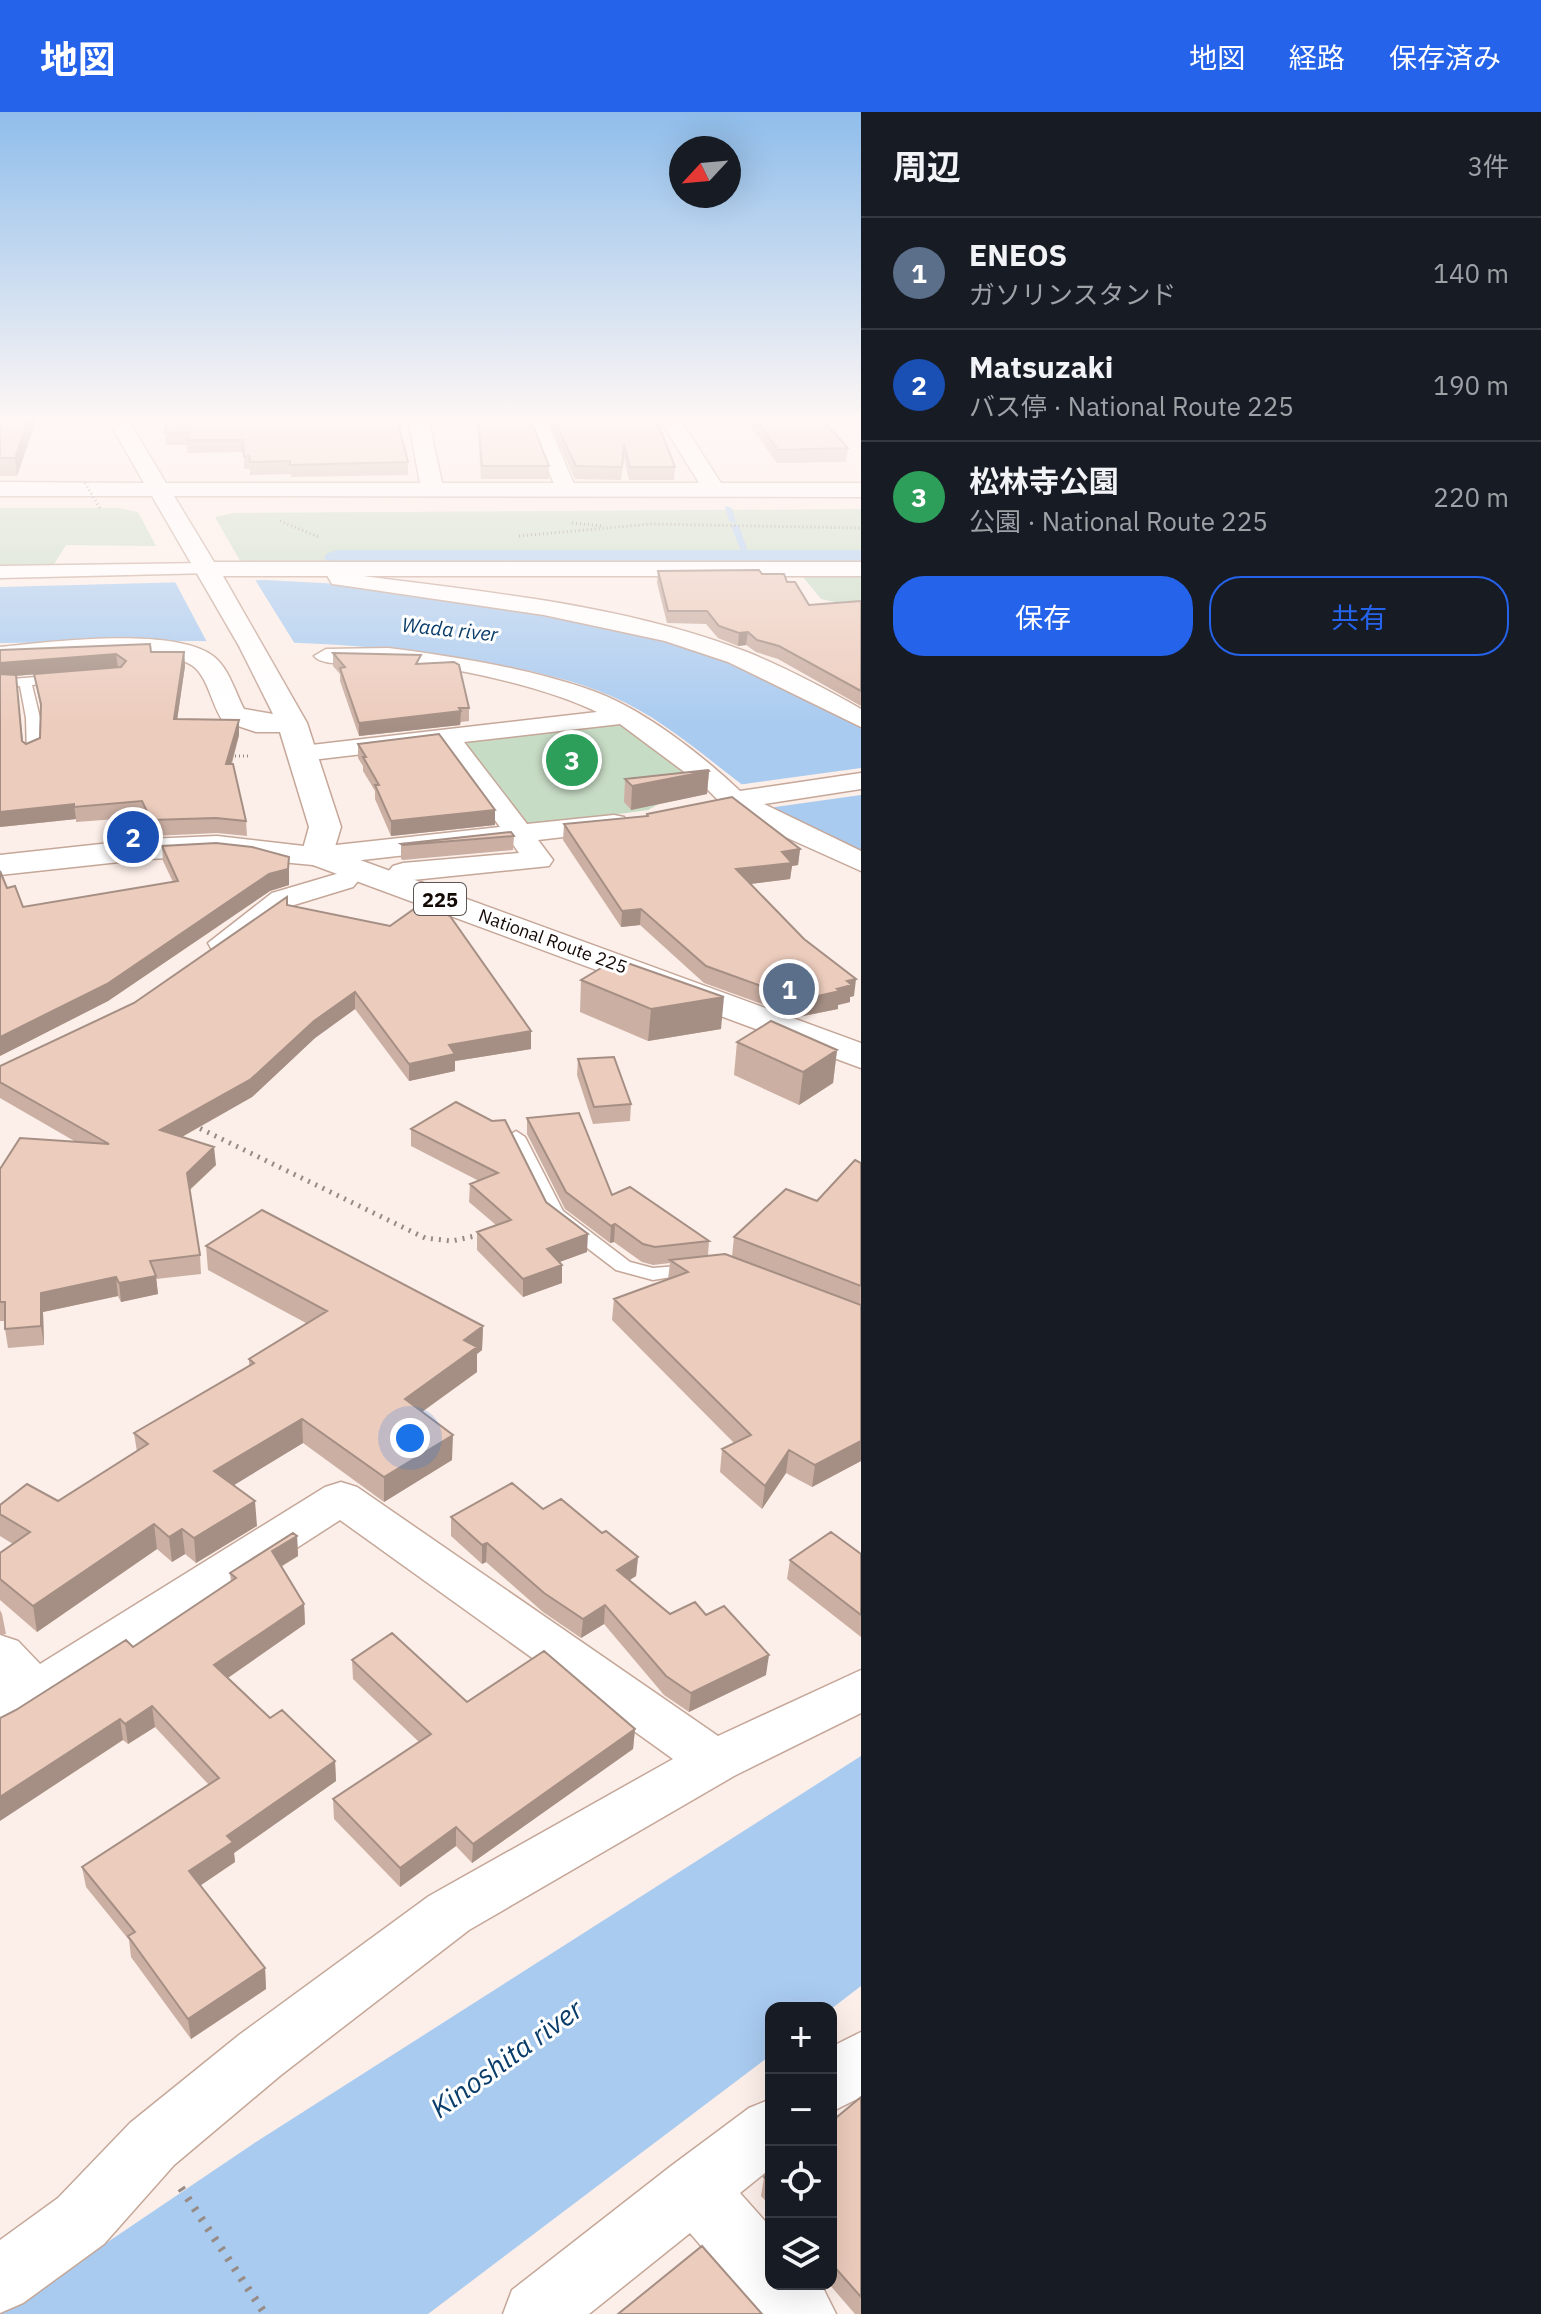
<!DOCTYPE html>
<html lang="ja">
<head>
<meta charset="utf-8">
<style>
  :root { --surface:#171b24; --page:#20242c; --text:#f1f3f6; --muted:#9ea1a6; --line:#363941; --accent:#2563eb }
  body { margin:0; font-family:"IBM Plex Sans","Noto Sans JP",sans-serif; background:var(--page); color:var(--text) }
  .controls { position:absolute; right:24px; bottom:24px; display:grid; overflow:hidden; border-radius:16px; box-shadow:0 8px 32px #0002 }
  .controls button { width:72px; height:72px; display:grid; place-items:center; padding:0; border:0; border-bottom:2px solid var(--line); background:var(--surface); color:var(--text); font:40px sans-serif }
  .compass { position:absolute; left:669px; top:24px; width:72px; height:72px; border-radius:50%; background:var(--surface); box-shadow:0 8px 32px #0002; rotate:244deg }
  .you { position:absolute; left:410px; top:1326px; width:28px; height:28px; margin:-20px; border:6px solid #fff; border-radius:50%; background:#1a73e8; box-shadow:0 0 0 12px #1a73e833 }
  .badge { display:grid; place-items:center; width:52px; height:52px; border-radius:50%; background:var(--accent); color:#fff; font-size:26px; font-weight:700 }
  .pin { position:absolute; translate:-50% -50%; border:4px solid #fff; box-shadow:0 2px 8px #0006 }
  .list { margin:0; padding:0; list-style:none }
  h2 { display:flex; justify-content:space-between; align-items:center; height:104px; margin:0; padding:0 32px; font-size:34px }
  h2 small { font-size:26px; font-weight:400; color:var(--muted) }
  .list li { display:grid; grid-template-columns:52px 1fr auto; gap:24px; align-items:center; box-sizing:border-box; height:112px; padding:0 32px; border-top:2px solid var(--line) }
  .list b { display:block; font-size:30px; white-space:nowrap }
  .list p { margin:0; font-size:26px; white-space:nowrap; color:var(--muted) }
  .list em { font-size:26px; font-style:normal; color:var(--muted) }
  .actions { display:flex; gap:16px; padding:24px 32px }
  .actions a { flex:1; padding:18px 0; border:2px solid var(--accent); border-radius:32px; text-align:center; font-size:28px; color:var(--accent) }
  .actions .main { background:var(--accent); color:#fff }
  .icon { flex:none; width:44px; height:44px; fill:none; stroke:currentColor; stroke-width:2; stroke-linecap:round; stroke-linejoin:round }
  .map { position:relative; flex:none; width:861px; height:2202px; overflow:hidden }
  header { display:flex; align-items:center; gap:48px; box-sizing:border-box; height:112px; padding:0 40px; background:var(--accent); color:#fff }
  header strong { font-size:38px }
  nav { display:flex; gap:44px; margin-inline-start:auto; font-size:28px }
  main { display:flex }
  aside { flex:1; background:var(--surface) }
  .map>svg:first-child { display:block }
</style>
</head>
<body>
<header>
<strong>地図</strong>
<nav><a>地図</a><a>経路</a><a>保存済み</a></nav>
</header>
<main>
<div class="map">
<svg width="861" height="2202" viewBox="0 0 861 2202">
  <rect width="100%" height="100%" fill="#fceee8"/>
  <path fill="#c7dcc5" d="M0,396H119L138,400L156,434L66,433L51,457H0Z
    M861,397V454L242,452L215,405L234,401Z
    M803,465H861V496L821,487Z
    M614,612L627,616L700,669L648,698L523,715L458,628Z"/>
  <path fill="#a9cbf0" d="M266,468L340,472L621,514L756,552L861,615V740C831,728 802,715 775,696C720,660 672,610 611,584C569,566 526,558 482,550C324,521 161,530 0,531V475Z
    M861,1644V1874L831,1897L771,1896V1943L428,2202H1L253,2032Z"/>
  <path fill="#fceee8" d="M173,466H254L295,532H208Z
    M861,656V683L768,696L737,673Z"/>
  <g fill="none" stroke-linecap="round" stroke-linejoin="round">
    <path fill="#a9cbf0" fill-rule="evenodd" d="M725,394L732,396L736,411L729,409Z
      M735,412L739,414L751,448L744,446L731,414Z"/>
    <path fill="#a9cbf0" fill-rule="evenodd" d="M337,438H861V454L328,451L324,446L328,441Z"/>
    <defs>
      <path id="lane" d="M60,563L66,567L64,570L32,573L40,606L39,641L27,644L26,606L20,574L0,576V568Z
        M516,1019L525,1025L563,1099L630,1150L653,1156L701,1152L704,1156L701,1160L653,1168L616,1158L548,1106L507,1025Z"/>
      <path id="street" d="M528,306H546L576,377L573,381L566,383L556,377Z
        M334,450L341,452L348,462C481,480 620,491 747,540C786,556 824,576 861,597V615L728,550L665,529L544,503L340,473L332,472L323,456Z
        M205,451L216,457L212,461L0,466V454Z
        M388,536C452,544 533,557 593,579C643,597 702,643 740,679L861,661V677L764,692L861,739V759L719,695L717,687L706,676L620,612L464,630L527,712L614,703L624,705L628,711L624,717L614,719L538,728L553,748L549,754L403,769L393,766L388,760L393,754L403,751L519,741L512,731L318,753L308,750L304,744L308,738L318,735L500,715L440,633L303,649L294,647L290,641L294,635L597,600C544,574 445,552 386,550C370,549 324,557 314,544L326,537Z
        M343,760L353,763L358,769L353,775L294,793L234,838H212L208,831L272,781Z
        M341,1370L357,1375L718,1624L861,1558V1601L734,1664L469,1818L281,1963L174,2053L104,2132L23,2191L0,2201V2128L58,2086L130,2011L239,1923L429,1784L673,1647L340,1408L18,1616L0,1622V1523L18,1529L40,1552L325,1375Z
        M861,1920V1985L831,2000V1935Z
        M771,1987V2056L740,2081L771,2116V2172H821L836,2202H759L690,2121L589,2202H503L512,2178L671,2054L749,1996Z"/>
      <path id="secondary" d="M107,306H127L166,371H420L408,306H428L442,371H699L659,306H679L721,371H861V385L174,384L214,450H861V464H223L307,611L341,715L330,751L318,754L306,751L301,744L309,715L280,620H256L223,609C212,594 208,565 193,554C159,531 42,547 0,551V535C49,530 173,514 213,544C229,556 235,580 244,597L273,602L239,534L152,384H0V370L144,371Z"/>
      <path id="highway" d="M217,724L330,737L861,931V956L313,753L217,744L147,747L0,763V743L147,727Z"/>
    </defs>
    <use href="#lane" stroke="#c5a799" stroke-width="3"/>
    <use href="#street" stroke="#c5a799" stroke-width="3"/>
    <use href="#secondary" stroke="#c5a799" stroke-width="3"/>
    <use href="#highway" stroke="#c5a799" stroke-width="3"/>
    <path stroke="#978b86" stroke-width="3" stroke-dasharray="1 3" stroke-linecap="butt" d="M280,409L319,425
      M572,411L602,414
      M519,424L651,412L861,416
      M227,644H249"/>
    <path stroke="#978b86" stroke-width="5" stroke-dasharray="2 6" stroke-linecap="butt" d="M193,1013L425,1126L452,1129L484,1122"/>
    <path stroke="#978b86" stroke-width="8" stroke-dasharray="3 9" stroke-linecap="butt" d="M181,2076L265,2202"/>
    <use href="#lane" fill="#fff" fill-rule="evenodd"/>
    <use href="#street" fill="#fff" fill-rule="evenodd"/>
    <use href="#secondary" fill="#fff" fill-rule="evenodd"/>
    <use href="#highway" fill="#fff" fill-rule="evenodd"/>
    <path stroke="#978b86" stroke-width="3" stroke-dasharray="1 3" stroke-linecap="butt" d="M85,371L101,398"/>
  </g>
  <path fill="#cbafa3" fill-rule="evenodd" d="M0,306H37L17,364H0Z
    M163,306H401V319H400L408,350V363L291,365V362L250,363V357H244V340L187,341V333H166V312H164Z
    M477,306H530L549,354V367H481Z
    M547,306H656L675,355L674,368H629L624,346L621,368L575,367Z
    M749,306H821L848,336L846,350L777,351L748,311Z
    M658,459L762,462L787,470L809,493L861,489V594L778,547L756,540L746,533L738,534L718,526L706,512L667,511L657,471Z
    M0,538L184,540L185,554L177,608L239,623L232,652L246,709L247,724L217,721L152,724L144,705L76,710V707L0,715ZM34,562L41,598L40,626L26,632L23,630L16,564Z
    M333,541L421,552L469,596V609L461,610L460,613L359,624L340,569V562L333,554Z
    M358,632L495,713L391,724L375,687V679L363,659V654L358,646Z
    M709,659L707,682L631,698L624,690L625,667Z
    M647,702L800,737L798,753L792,754L790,767L750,772L854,884L850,885V890L838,893V897L798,905L704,871L640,813L621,815L563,728L564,712L646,704Z
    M514,724L513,738L403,748L401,747V732Z
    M162,734L289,745V773L270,779L108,889L0,944L7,776L23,795L173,770L163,749Z
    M288,793L531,919V937L455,949V959L409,969L355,897L315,926L252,985L182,1025L216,1053L190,1078L200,1143L201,1162L156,1167L158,1182L121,1190L118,1184L43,1200L44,1233L8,1236L5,1217V1209H0V1057L76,1030L0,986V954L134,891Z
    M581,868L721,917L648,929L580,900Z
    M737,930L837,938L833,971L799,993L734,963Z
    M578,947L631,992L630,1009L593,1012L577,963Z
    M456,990L546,1090L587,1140L559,1150L562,1171L523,1185L477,1138V1120L496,1113L469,1090L470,1072L479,1069L411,1034V1017Z
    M527,1006L612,1083L709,1129L708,1143L732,1144L734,1125L817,1089L861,1051V1349L812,1375L786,1361L762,1397L720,1360L722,1337L734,1331L612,1208L614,1187L668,1167L670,1151L653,1153L642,1150L614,1130L610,1131L565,1097L527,1022Z
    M206,1134L483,1214L482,1238L477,1242V1260L422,1300L452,1348L384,1390L303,1331L234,1373L257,1414L196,1451L185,1442L172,1450L157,1437L37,1520L0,1488V1441L13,1432L0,1424V1393L58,1389L137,1340L134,1321L249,1254V1247L306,1211L208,1158Z
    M543,1397L602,1421L638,1445L636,1464L629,1468L670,1502L706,1503L766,1563L689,1600L664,1583L604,1512L581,1526L543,1500L486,1450L482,1452L451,1424V1405Z
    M297,1424L298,1444L281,1455L304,1492L305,1512L228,1566L270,1606L335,1649L336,1669L234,1741L235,1750L200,1773L265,1856L266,1877L191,1927L131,1845L129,1828L86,1775L82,1755L209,1673L155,1615L128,1632L123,1628L16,1598L133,1535L231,1470L230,1461Z
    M861,1442V1525L787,1467L790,1448Z
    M0,1498L2,1502L6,1522L0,1523Z
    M352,1548L467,1590L635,1617L633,1637L472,1751L456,1734L400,1775L334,1707L333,1687L419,1630L353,1567Z
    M861,1985V2202H855L829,2172H831V2010Z
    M771,2059V2095L761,2084L764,2065Z"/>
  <path fill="#a58f84" d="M29,306H37L17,364L15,346Z
    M748,520L746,533L738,534L739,521Z
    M184,540L185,554L175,622L174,607Z
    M116,542L118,556L0,565V551Z
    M461,599L460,613L359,624V611Z
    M239,608V623L227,667L226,652Z
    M709,659L707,682L631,698L632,674Z
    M74,692L76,707L0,715V700Z
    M495,698V713L391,724V709Z
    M800,737L798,753L792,754L790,767L734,774L736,757L782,740Z
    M289,745V773L270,779L108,889L0,944V925Z
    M641,797L640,813L621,815L622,799Z
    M856,867L854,884L850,885V890L838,893V897L798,905L800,888L837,877L847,869Z
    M355,880V897L315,926L252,985L162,1036L160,1018Z
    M724,885L721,917L648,929L651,897Z
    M531,919V937L455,949V959L409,969V952L449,933Z
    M837,938L833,971L799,993L803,960Z
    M214,1035L216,1053L188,1079L187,1061Z
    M615,1112L614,1130L610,1131L611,1114Z
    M588,1122L587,1140L546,1155L547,1137Z
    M562,1153V1171L523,1185V1167Z
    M156,1164L158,1182L121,1190L119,1171Z
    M116,1165L118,1184L43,1200L44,1233L41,1214V1181Z
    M483,1214L482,1238L477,1242V1260L405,1312V1287L464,1228Z
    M302,1307L303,1331L216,1384L214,1359Z
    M453,1323L452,1348L384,1390V1365Z
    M861,1329V1349L812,1375L815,1353Z
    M789,1338L786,1361L762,1397L765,1374Z
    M255,1389L257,1414L196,1451L194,1426Z
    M154,1412L157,1437L37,1520L33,1494Z
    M182,1417L185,1442L172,1450L169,1425Z
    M297,1424L298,1444L273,1459L272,1439Z
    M487,1431L486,1450L482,1452V1433Z
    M638,1445L636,1464L616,1477L617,1458Z
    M304,1492L305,1512L216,1574L214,1553Z
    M605,1493L604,1512L581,1526L583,1507Z
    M769,1543L766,1563L689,1600L691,1581Z
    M152,1594L155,1615L128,1632L125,1612Z
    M120,1607L123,1628L0,1709V1685Z
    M635,1617L633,1637L472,1751L473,1732Z
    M335,1649L336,1669L234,1741L235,1750L191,1780L189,1759L227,1724Z
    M456,1715V1734L400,1775V1756Z
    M265,1856L266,1877L191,1927L188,1907Z"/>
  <path fill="#ecccbd" stroke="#a58f84" stroke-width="2" d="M0,306H29L15,346H0Z
    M167,306H401V307H397L408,350L290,353V349L250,350L249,344L244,345L243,328H187L188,320L165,321Z
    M478,306H530L549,354H482Z
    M553,306H656L675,355H630L624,333L622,355L576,354Z
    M755,306H821L848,336L778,338Z
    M759,458L762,462H784L787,470H795L809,493L861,489V579L779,534L757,528L748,520L739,521L719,514L707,499H668L658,459Z
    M150,532L151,540H184L174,607L239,608L226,652H233L246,709L216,706L151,708L142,689L74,695V692L0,700V562L16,563L22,629L26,632L40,626L41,592L34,562L121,555L126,549L116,542L0,551V538Z
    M333,541L421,543L416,552L454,550L459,553L469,596H459L461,599L359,611L340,556L345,555Z
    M439,622L495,698L391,709L375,673H379L363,645H366L358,632Z
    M708,658L709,659L632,674L625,667Z
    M732,685L800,737L782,740L792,751L736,757L804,827L856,867L847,869L852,873L837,877L840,879L800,888L706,854L641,797L622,799L564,712L648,704L647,702Z
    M511,720L514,724L403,733L401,732Z
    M216,731L252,735L289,745L288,757L269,762L107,872L0,925V759L7,776L15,774L23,795L178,769L162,734Z
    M287,785V793L390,814L421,792L450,804L531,919L449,933L455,942L409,952L355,880L314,909L251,967L160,1018L214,1035L187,1061L200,1143L150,1149L156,1164L119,1171L116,1165L41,1181V1214L5,1217V1190H0V1057L20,1026L109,1032L0,970V954L134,891Z
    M616,847L724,885L651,897L581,868Z
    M771,909L837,938L803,960L737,930Z
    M614,945L631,992L594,995L578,947Z
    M456,990L492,1009L505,1008L546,1090L588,1122L547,1137L562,1153L523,1167L477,1120L511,1108L470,1072L498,1061L411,1017Z
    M579,1001L612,1083L630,1075L709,1129L655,1135L643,1132L615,1112L611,1114L566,1080L527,1006Z
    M855,1048L861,1051V1174L734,1125L786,1077L817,1089Z
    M262,1098L483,1214L464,1228L477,1235L405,1287L453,1323L384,1365L302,1307L214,1359L255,1389L194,1426L182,1417L169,1425L154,1412L33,1494L0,1467V1441L30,1420L0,1402V1393L27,1372L58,1389L148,1332L134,1321L254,1251L249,1247L327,1199L206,1134Z
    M725,1142L861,1193V1329L815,1353L789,1338L765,1374L722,1337L751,1323L614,1187L688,1160L670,1148Z
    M512,1371L543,1397L561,1387L602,1421L606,1419L638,1445L617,1458L670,1502L695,1490L706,1503L724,1494L769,1543L691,1581L666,1564L605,1493L583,1507L544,1481L487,1431L482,1433L451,1405Z
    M831,1420L861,1442V1503L790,1448Z
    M293,1421L297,1424L272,1439L304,1492L214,1553L270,1606L282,1598L335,1649L227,1724L233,1730L189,1759L265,1856L188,1907L128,1824L135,1820L82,1755L219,1666L152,1594L125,1612L120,1607L0,1685V1606L16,1598L126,1528L133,1535L236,1466L230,1461Z
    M392,1521L467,1590L544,1539L635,1617L473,1732L456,1715L400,1756L333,1687L431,1622L352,1548Z
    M861,1985V2185L831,2151V2010Z
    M771,2059V2072L764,2065Z
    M702,2134L762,2202H618Z"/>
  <linearGradient id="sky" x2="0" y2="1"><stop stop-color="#8fbdeb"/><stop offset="0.5" stop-color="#fef7f5"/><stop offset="1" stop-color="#fef7f5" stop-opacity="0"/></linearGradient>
  <rect width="861" height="614" fill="url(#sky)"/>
  <g text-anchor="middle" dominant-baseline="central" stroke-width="6" stroke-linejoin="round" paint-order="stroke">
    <g font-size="18" fill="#130905" stroke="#fff">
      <text transform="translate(553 829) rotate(20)">National Route 225</text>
    </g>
    <g font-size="20" font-style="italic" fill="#0a3d6a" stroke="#fff">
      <text transform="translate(450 517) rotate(6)">Wada river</text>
    </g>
    <rect fill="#fff" stroke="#5a5350" stroke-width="2" x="414" y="771" width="52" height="32" rx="6"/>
    <g font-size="20" font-weight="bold" fill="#130905">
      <text x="440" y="787">225</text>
    </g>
    <g font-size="28" font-style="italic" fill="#0a3d6a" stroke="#fff">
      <text transform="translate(506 1946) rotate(-36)">Kinoshita river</text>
    </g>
  </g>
</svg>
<div class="controls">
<button>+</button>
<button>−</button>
<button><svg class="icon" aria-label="locate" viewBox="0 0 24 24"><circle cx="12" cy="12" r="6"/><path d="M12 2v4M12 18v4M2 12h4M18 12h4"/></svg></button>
<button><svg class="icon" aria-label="layers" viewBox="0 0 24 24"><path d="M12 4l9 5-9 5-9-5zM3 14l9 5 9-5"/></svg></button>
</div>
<svg class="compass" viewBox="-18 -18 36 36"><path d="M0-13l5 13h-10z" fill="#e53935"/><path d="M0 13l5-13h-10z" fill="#9ea1a6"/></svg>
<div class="you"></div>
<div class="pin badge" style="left:789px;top:877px;background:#5c6f8a">1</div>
<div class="pin badge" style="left:133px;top:725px;background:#1a4fb4">2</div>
<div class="pin badge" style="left:572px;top:648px;background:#2e9e5b">3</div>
</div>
<aside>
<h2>周辺<small>3件</small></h2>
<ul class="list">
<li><span class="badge" style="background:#5c6f8a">1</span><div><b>ENEOS</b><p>ガソリンスタンド</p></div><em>140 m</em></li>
<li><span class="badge" style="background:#1a4fb4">2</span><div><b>Matsuzaki</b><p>バス停 · National Route 225</p></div><em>190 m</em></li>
<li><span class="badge" style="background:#2e9e5b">3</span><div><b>松林寺公園</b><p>公園 · National Route 225</p></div><em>220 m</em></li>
</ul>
<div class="actions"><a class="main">保存</a><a>共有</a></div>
</aside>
</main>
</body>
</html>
